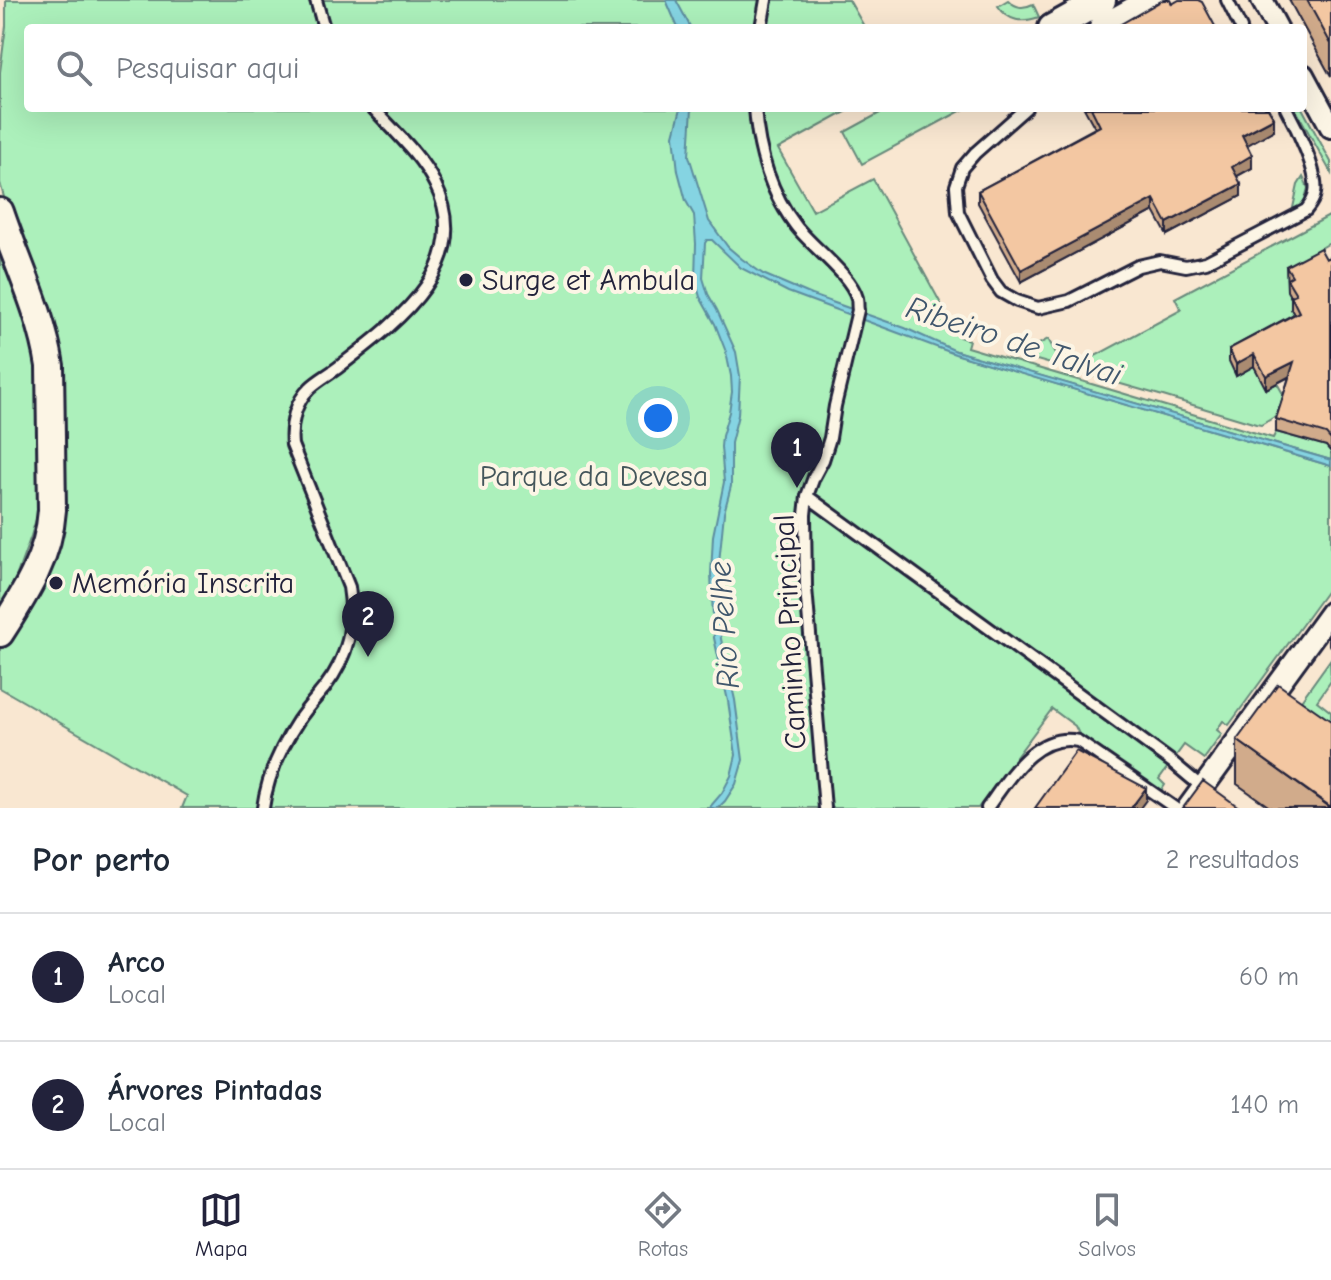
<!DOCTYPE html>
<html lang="pt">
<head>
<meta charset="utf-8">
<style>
  :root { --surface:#fff; --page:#f2f2f3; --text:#1f2937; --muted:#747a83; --line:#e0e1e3; --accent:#22223b }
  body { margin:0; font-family:"Comic Neue",sans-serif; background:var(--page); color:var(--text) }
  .you { position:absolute; left:658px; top:418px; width:28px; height:28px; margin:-20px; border:6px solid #fff; border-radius:50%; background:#1a73e8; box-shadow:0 0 0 12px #1a73e833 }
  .badge { display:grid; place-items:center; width:52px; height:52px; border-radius:50%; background:var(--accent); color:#fff; font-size:26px; font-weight:700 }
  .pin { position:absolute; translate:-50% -66px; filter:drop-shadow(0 2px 4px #0008) }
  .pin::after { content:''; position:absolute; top:42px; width:28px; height:24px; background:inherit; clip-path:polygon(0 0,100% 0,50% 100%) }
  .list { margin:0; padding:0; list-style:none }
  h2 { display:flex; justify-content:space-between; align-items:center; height:104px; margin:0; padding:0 32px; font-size:34px }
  h2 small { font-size:26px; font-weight:400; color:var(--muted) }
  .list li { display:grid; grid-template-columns:52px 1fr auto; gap:24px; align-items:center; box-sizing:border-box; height:128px; padding:0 32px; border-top:2px solid var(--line) }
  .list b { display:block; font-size:30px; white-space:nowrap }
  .list p { margin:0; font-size:26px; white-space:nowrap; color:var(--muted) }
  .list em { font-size:26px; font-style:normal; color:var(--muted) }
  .icon { flex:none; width:44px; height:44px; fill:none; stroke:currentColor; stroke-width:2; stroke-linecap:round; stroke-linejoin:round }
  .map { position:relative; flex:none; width:1331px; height:808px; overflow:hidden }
  .search { position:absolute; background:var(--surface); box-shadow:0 8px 32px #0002; left:24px; right:24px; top:24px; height:88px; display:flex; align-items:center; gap:20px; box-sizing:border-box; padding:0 28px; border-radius:8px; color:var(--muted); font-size:30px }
  .sheet { height:360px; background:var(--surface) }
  nav { display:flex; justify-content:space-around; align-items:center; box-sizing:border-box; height:112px; border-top:2px solid var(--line); background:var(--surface); font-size:22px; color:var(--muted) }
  nav a { display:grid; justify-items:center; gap:4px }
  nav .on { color:var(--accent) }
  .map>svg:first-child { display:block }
</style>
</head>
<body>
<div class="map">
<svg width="1331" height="808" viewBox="0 0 1331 808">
  <rect width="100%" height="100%" fill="#f9e7d1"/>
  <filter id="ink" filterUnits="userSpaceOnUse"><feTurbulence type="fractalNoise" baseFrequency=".0125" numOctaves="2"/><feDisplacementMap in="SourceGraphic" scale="16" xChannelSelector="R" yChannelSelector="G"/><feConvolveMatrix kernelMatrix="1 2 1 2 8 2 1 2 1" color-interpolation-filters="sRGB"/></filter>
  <g filter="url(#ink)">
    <path fill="#acf0bb" stroke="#67897b" stroke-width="2" d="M6,0H849L865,28H28V108H853L778,149L813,211L873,179L959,337L969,340L967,347L1273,438L1276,432L1328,446L1331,452V460L965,354L956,351V354L1331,466V585L1229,725L1223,721L1217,730L1222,734L1204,759L1184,745L1159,779L1165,785L1161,791L1079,734L1075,726L1052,709L978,808H182L187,796L0,688V646L32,596L57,457L13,229L0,183V72L6,26Z
      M1008,0C1016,8 1023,9 1033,4L1039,17C1022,23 1009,22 998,6Z
      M889,108H966L862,164L845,132Z
      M1295,108H1302L1331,162V173Z
      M1303,177L1308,188L1303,206L1299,209L1293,208L1298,185Z
      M1331,215V245L1328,244L1316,251L1292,288L1296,306L1291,309L1299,324L1236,376L1254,366L1266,388L1277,383L1292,410L1299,413L1279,409L1276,416L1261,425L1256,424L1163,396L1019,355L1048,339L1057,355L1066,350L1075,367L1181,310L1175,298Z
      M0,240L29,320L40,369L42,488L37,516L31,536L16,577L0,610Z
      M1330,660L1331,681L1317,701L1331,712V740L1292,713Z"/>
    <path fill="#85d4e2" stroke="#5d8d9f" stroke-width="2" d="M666,0H676L691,28H678Z
      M681,108H692L689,156L709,221L728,247L742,259L763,274L812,295L905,328L956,351L1331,460V466L955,354L788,292L741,268L712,240H707L705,243L703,278L708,294L717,310L736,352L740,376L738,415L731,443V486L724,513L718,573L721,639L735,700L743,760L736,784L725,801L718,808H709L722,793L731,776L736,755L728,701L714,638L711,574L713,536L724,482L721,447L722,436L729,412L732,392L731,376L726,352L715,324L700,297L695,279L696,244L694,215L686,201L678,171L674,135Z"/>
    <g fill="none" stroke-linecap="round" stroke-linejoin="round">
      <defs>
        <path id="service" d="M316,0L324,28
          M1227,0L1241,28
          M761,28L766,0
          M755,108C758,150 770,192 796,226C811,246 851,275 857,298C858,302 857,306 858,310L835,406L830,438L823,460L814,477L807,496L805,515L806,588L825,808
          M1026,108L975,153L962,168L956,186L958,212L992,280L1001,292L1017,301L1038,308L1069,301L1138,266L1160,261L1186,266L1206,262L1306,210C1310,205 1314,200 1315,193C1319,173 1296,126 1286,108
          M807,496L1078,693L1172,762L1203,788
          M263,808C267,777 281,747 298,721C306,709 316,698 325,687C349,656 355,624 349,587L292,445C290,425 295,402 310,388C318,380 330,374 340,366C396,323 476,265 435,184C421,155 394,131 373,108
          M987,808C1009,778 1035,732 1078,741L1175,808"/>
        <path id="minor" d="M1262,0L1277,28
          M1303,75L1331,127
          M1188,808L1331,612"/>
        <path id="tertiary" d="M1052,28L1102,0
          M1103,28L1153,0
          M0,212C17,263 42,313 50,366L52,510C49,557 25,594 0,633"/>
      </defs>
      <use href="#service" stroke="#22223b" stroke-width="16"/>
      <use href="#minor" stroke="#22223b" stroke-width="26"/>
      <use href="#tertiary" stroke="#22223b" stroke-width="32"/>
      <use href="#service" stroke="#fcf5e5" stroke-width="10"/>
      <use href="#minor" stroke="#fcf5e5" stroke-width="20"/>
      <use href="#tertiary" stroke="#fcf5e5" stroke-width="26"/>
    </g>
    <path fill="#d1ab8b" stroke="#22223b" stroke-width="2" d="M1289,0H1331V77Z
      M1084,108H1268L1274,130L1247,145L1252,168L1237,176L1241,196L1167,235L1154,211L1021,282L978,203V191L1095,128Z
      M1331,257V452L1326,446L1276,432V419L1289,377L1266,389L1254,366L1236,376L1229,361V349L1294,314L1291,309V298L1287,291L1286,266L1326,259Z
      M1331,598V646L1329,645V601Z
      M1237,740L1331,808H1271L1237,784Z"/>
    <path fill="#aa8b71" stroke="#22223b" stroke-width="2" d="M1274,118V130L1242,148V135Z
      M1252,155V168L1232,179V167Z
      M1241,184V196L1167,235V223Z
      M1154,199V211L1021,282V270Z
      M1254,354V366L1236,376V364Z
      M1294,362V374L1266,389V376Z
      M1146,788V800L1140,808H1131Z"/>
    <path fill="#f3c7a2" stroke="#22223b" stroke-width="2" d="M1163,0H1170L1172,4L1179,0H1198L1202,2L1216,28H1114Z
      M1307,0H1331V44Z
      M1091,108H1268L1274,118L1242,135L1252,155L1232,167L1241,184L1167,223L1154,199L1021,270L978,191L1100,126Z
      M1320,248L1326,259L1331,257V440L1326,434L1276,419L1294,362L1266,376L1254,354L1236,364L1229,349L1299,312L1291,296L1296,294L1287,279L1292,276L1286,266Z
      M1278,684L1331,721V807L1237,740Z
      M1076,751L1146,788L1131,808H1035Z
      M1203,781L1240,808H1183Z"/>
  </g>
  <g fill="#22223b" stroke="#fcf5e5" stroke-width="3">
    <circle cx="466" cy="280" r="8"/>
    <circle cx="56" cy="583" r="8"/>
  </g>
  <g text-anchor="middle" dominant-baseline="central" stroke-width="8" stroke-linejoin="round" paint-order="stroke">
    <g font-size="30" fill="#22223b" stroke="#fcf5e5" text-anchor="start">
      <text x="482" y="280">Surge et Ambula</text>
      <text x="72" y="583">Memória Inscrita</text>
    </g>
    <g font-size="30" fill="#44565b" stroke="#fcf5e5">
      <text x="594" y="476">Parque da Devesa</text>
    </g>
    <g font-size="30" fill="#22223b" stroke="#fcf5e5">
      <text transform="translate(790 632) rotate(-93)">Caminho Principal</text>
    </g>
    <g font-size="32" font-style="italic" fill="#40576d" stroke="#fcf5e5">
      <text transform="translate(1014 341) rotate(18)">Ribeiro de Talvai</text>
      <text transform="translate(724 625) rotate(-94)">Rio Pelhe</text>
    </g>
  </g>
</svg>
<div class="you"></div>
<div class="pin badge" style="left:797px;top:488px">1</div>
<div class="pin badge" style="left:368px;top:657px">2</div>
<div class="search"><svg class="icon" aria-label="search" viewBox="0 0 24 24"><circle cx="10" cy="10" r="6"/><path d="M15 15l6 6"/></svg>Pesquisar aqui</div>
</div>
<section class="sheet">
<h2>Por perto<small>2 resultados</small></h2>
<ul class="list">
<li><span class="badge">1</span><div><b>Arco</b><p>Local</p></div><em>60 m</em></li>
<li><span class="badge">2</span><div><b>Árvores Pintadas</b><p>Local</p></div><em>140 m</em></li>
</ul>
</section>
<nav>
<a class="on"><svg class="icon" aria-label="map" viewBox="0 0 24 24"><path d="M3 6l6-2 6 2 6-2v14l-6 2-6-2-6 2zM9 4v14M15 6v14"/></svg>Mapa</a>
<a><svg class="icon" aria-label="directions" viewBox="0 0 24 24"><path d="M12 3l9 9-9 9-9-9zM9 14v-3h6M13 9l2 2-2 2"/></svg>Rotas</a>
<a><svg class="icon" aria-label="saved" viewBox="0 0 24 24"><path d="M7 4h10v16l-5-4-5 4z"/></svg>Salvos</a>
</nav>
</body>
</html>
